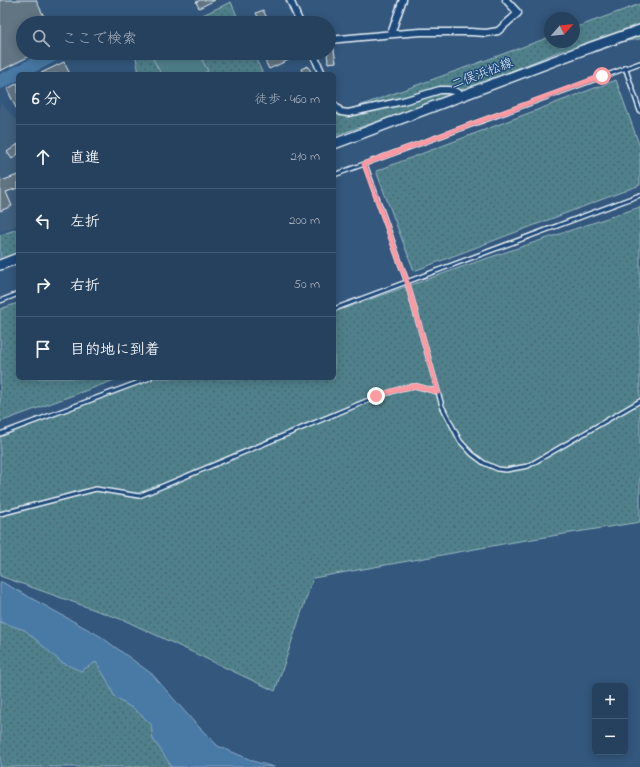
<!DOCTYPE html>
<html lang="ja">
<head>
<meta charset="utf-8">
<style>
  :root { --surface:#26415e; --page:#2e4864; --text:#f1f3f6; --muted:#a4afbc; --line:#425a73 }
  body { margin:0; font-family:"Indie Flower","Klee One",sans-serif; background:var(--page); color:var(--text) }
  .controls { position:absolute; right:12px; bottom:12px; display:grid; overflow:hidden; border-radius:6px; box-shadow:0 2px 10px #0003 }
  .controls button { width:36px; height:36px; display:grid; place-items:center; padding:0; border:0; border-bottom:1px solid var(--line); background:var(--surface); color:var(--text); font:20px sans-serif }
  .compass { position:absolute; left:544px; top:12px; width:36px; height:36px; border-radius:50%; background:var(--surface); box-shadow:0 2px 10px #0003; rotate:62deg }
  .stop { position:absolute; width:12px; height:12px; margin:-9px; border:3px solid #ff9aa2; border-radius:50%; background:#fff }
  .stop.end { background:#ff9aa2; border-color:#fff; box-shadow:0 1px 4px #0008 }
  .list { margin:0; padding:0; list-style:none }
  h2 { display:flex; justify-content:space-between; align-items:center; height:52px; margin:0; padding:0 16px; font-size:17px }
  h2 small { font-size:13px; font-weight:400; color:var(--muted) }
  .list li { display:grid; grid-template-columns:26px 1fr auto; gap:12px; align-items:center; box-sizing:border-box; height:64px; padding:0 16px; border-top:1px solid var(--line) }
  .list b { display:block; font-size:15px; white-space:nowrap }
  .list em { font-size:13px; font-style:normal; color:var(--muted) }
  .icon { flex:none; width:22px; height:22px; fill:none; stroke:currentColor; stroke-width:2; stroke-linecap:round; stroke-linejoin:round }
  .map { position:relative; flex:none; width:640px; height:767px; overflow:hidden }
  .search { position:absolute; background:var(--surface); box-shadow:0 2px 10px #0003; left:16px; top:16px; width:320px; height:44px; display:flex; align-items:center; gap:10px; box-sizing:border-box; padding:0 14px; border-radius:22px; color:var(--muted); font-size:15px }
  .panel { position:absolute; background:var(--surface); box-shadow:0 2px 10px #0003; left:16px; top:72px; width:320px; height:308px; border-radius:6px }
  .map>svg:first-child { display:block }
</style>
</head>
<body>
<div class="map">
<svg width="640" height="767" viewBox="0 0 640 767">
  <defs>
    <pattern id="green-dots" width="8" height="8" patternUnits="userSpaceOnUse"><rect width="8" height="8" fill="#4f808b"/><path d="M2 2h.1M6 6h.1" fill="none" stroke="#4b676e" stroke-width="1.8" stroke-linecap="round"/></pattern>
  </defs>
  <rect width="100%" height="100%" fill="#33577d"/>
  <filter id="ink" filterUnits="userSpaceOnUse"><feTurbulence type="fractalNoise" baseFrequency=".025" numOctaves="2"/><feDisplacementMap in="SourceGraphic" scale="8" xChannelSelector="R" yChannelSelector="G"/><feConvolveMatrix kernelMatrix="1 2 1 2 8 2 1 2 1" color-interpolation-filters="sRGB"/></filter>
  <g filter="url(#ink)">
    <path fill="#41607f" d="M0,102L18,122V225L0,232Z"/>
    <path fill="url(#green-dots)" stroke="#9cb8c2" d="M231,2L240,23H185Z
      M640,4V39L560,51L444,99L334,136V115L550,37V42H574V28Z
      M135,53H253L263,74H139Z
      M616,80L640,147V185L414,271L376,171Z
      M640,207V522L514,542L313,578L275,691L126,621L0,576V437L152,378H334V312L476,262Z
      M18,229V253L0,260V235Z
      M18,303V378H120L0,422V309Z
      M0,619L93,653L174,746L183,767H0Z"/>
    <path fill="#4f808b" stroke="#9cb8c2" d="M150,53H198L208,71L203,74H161Z"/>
    <path fill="#4879a5" stroke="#88a9c6" d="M0,582H2L100,636L152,674L194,722L218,746L256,762L274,767H172L153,739L151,724L134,709L115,698L107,680L96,662L81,671L61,662L25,630L0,622Z"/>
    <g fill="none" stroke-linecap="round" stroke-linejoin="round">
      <path stroke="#4879a5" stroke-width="14" d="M0,82L57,53"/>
    </g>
    <path fill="#627483" stroke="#e8f1f8" d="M0,0H36L47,23H23V53H36L0,71Z
      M200,0H215L199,8L196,2Z
      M263,10L268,20L261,23L256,13Z
      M329,44H333L336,62L328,63L327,53H329Z
      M278,53H304L269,69L264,59Z
      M64,62L70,74H39Z
      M308,66L312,74H303L301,69Z
      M18,83V112L7,89Z
      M18,144V154L12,159L7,152Z
      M18,175V188L6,192L12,206L0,211V178L1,181Z"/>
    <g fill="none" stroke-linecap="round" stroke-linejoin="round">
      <defs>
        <path id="service" d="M625,67L640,111
          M365,164L407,282L442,406L460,441L472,454L484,463L498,469L506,470L528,466L640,401
          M334,175L640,63
          M0,301L18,294
          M334,309L640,195
          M0,434L150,378
          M0,514L96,489L139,496L376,397L403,388L416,386L438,392"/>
        <path id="minor" d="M290,0L300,23
          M391,34L402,2L403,0
          M329,40L394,34L421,32H471L486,33L498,31L518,13L506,0
          M313,53L322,74
          M334,105L341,112L348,113L403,101L440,90H448L454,91L462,95"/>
        <path id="secondary" d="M334,144L583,50L640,30
          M0,265L18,258"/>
      </defs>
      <use href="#service" stroke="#e8f1f8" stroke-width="6"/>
      <use href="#minor" stroke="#e8f1f8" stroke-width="9"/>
      <use href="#secondary" stroke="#e8f1f8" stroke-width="12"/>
      <use href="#service" stroke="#1f4a7a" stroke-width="3"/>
      <use href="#minor" stroke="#1f4a7a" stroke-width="6"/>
      <use href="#secondary" stroke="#1f4a7a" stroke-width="9"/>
    </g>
  </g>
  <g fill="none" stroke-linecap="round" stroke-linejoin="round" filter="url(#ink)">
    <path stroke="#ff9aa2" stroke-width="5" d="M376,396L403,388L416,386L438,392L407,282L364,164L602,76"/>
  </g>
  <g text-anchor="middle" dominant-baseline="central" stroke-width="3" stroke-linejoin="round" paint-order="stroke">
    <g font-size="13" fill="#e8f1f8" stroke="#1f4a7a">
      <text transform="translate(482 74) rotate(-21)">二俣浜松線</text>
    </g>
  </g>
</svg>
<div class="controls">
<button>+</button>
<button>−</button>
</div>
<svg class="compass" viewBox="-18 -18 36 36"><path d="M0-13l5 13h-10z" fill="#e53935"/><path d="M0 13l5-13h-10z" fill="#a4afbc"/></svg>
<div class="stop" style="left:602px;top:76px"></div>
<div class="stop end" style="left:376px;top:396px"></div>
<div class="search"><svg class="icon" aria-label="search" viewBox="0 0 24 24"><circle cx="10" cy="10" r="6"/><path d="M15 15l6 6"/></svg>ここで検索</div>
<section class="panel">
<h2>6 分<small>徒歩 · 460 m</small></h2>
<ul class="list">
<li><svg class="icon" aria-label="ahead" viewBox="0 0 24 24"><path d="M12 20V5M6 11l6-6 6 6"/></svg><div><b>直進</b></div><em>210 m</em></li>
<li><svg class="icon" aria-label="left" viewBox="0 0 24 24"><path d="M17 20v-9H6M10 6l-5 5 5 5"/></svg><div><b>左折</b></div><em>200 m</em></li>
<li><svg class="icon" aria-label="right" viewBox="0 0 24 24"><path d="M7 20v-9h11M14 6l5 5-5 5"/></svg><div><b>右折</b></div><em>50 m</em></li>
<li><svg class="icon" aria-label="arrive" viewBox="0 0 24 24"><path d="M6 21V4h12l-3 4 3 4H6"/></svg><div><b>目的地に到着</b></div></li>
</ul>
</section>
</div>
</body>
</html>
